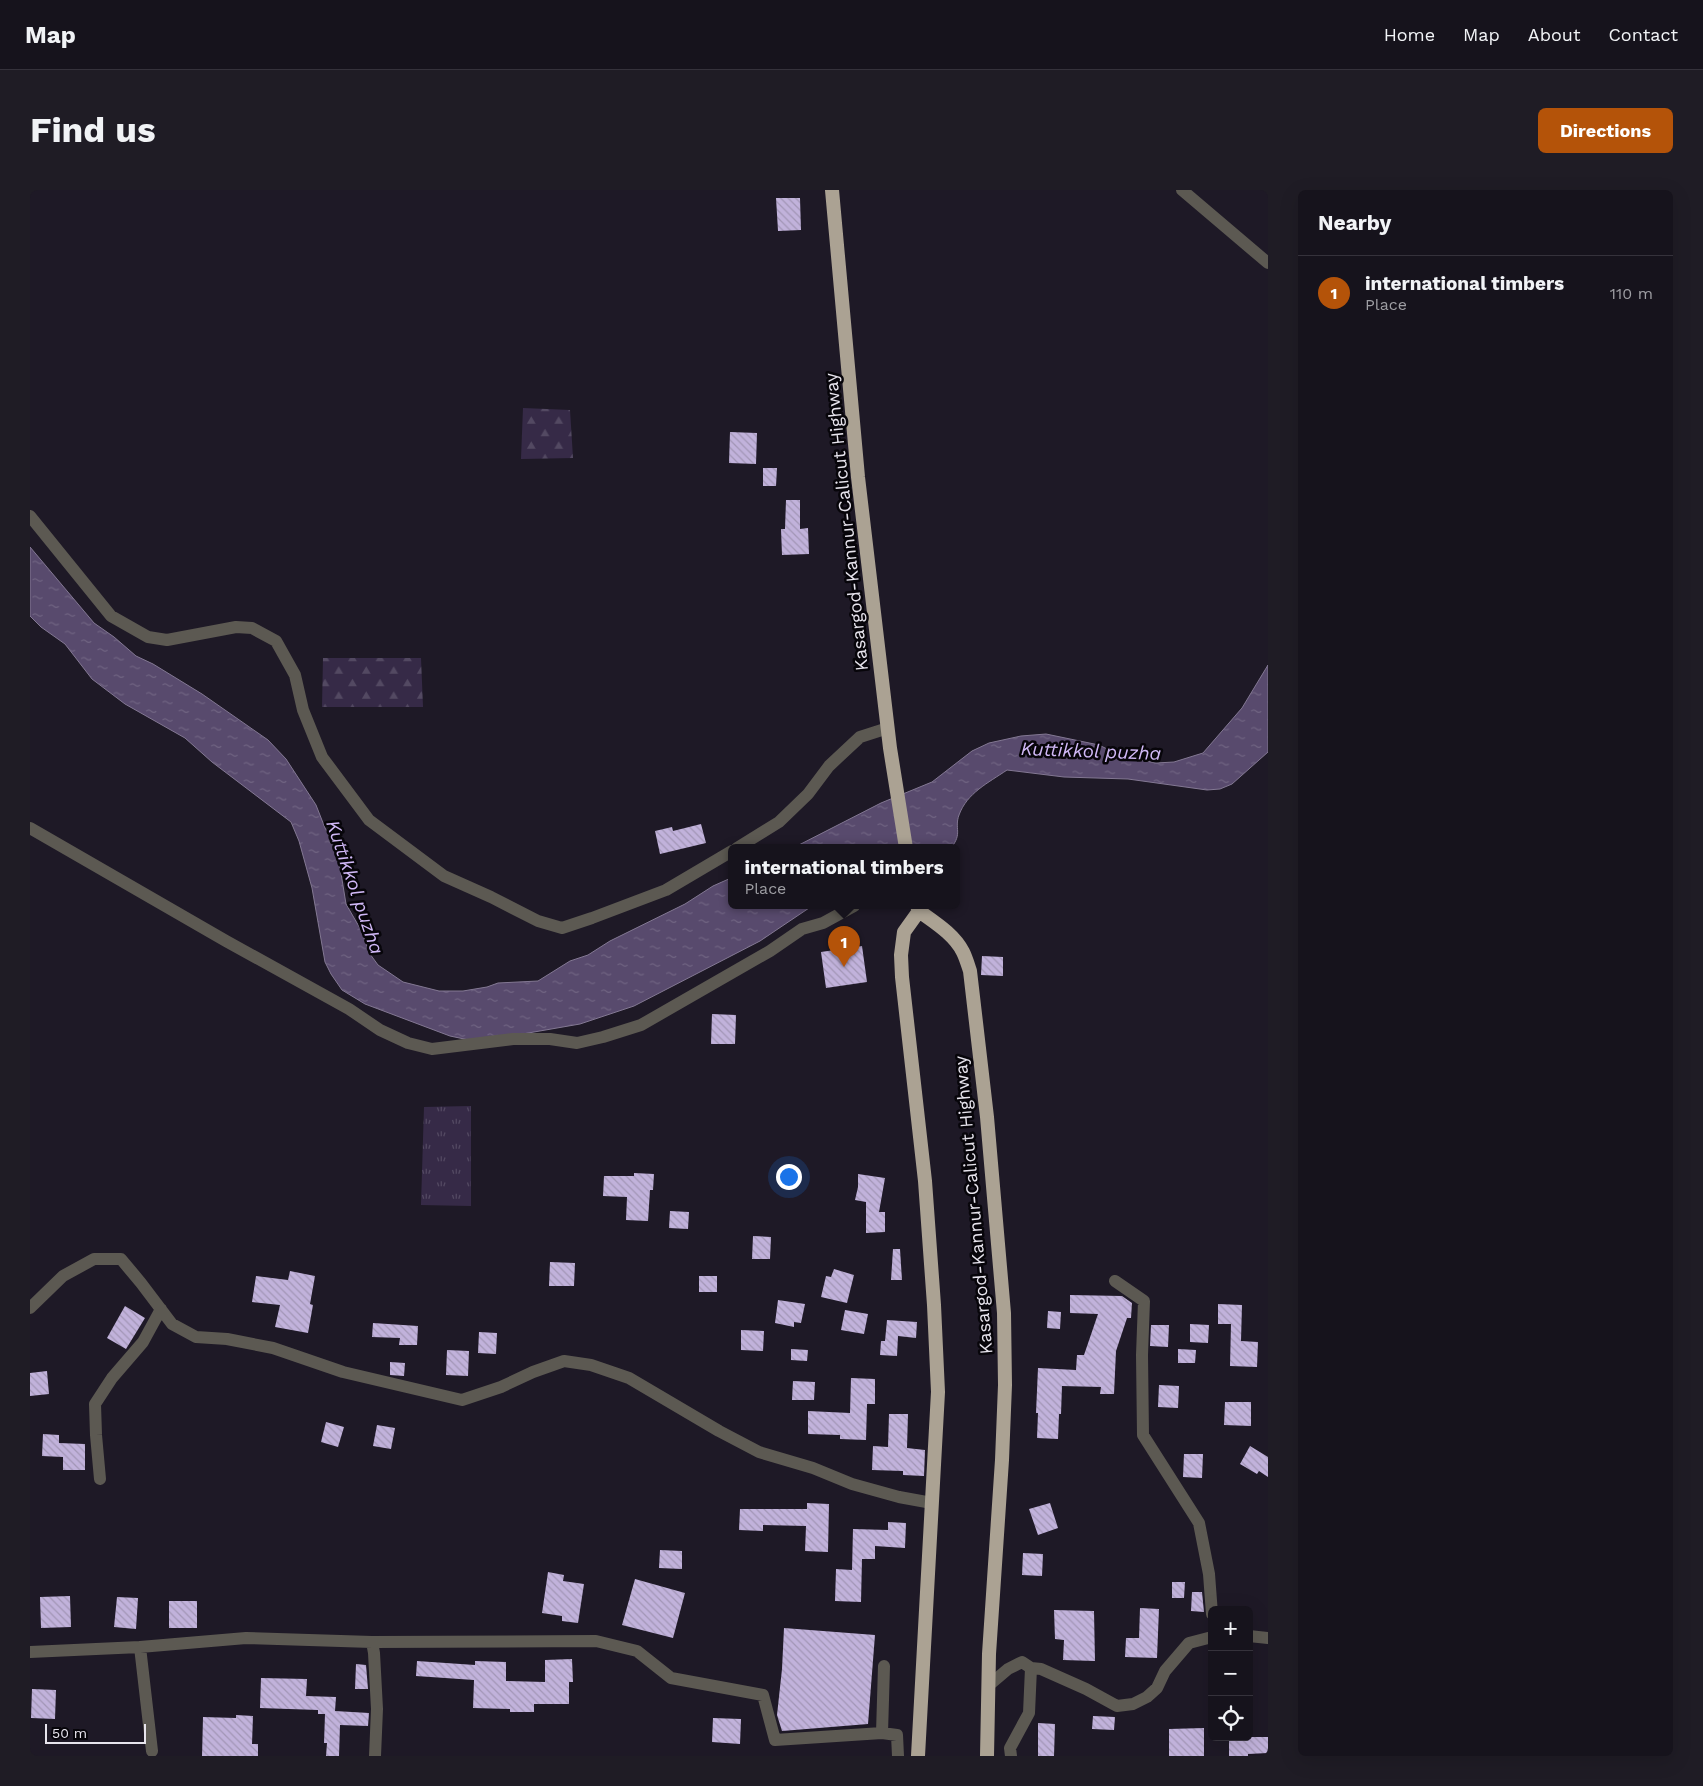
<!DOCTYPE html>
<html lang="en">
<head>
<meta charset="utf-8">
<style>
  :root { --surface:#16131c; --page:#1f1c25; --text:#f1f3f6; --muted:#9e9ea3; --line:#35323b; --accent:#b45309 }
  body { margin:0; font-family:"Work Sans",sans-serif; background:var(--page); color:var(--text) }
  .controls { position:absolute; right:15px; bottom:15px; display:grid; overflow:hidden; border-radius:8px; box-shadow:0 5px 20px #0002 }
  .controls button { width:45px; height:45px; display:grid; place-items:center; padding:0; border:0; border-bottom:1px solid var(--line); background:var(--surface); color:var(--text); font:25px sans-serif }
  .scale { position:absolute; left:15px; bottom:12px; width:101px; box-sizing:border-box; padding-left:5px; border:2px solid #e7e4ed; border-top:0; font-size:14px; line-height:18px; white-space:nowrap; color:#e7e4ed; -webkit-text-stroke:4px #07050a; paint-order:stroke }
  .you { position:absolute; left:758px; top:986px; width:18px; height:18px; margin:-12px; border:4px solid #fff; border-radius:50%; background:#1a73e8; box-shadow:0 0 0 8px #1a73e833 }
  .badge { display:grid; place-items:center; width:32px; height:32px; border-radius:50%; background:var(--accent); color:#fff; font-size:16px; font-weight:700 }
  .pin { position:absolute; translate:-50% -41px; filter:drop-shadow(0 1px 2px #0008) }
  .pin::after { content:''; position:absolute; top:26px; width:18px; height:15px; background:inherit; clip-path:polygon(0 0,100% 0,50% 100%) }
  .popup { position:absolute; left:698px; top:654px; width:232px; height:65px; box-sizing:border-box; display:grid; place-content:center; border-radius:8px; background:var(--surface); filter:drop-shadow(0 1px 4px #0005); font-size:16px; white-space:nowrap; color:var(--muted) }
  .popup b { font-size:19px; color:var(--text) }
  .popup::after { content:''; position:absolute; left:50%; top:100%; margin-left:-10px; border:10px solid transparent; border-top-color:var(--surface) }
  .list { margin:0; padding:0; list-style:none }
  h2 { display:flex; justify-content:space-between; align-items:center; height:65px; margin:0; padding:0 20px; font-size:21px }
  h2 small { font-size:16px; font-weight:400; color:var(--muted) }
  .list li { display:grid; grid-template-columns:32px 1fr auto; gap:15px; align-items:center; box-sizing:border-box; height:75px; padding:0 20px; border-top:1px solid var(--line) }
  .list b { display:block; font-size:19px; white-space:nowrap }
  .list p { margin:0; font-size:16px; white-space:nowrap; color:var(--muted) }
  .list em { font-size:16px; font-style:normal; color:var(--muted) }
  .icon { flex:none; width:28px; height:28px; fill:none; stroke:currentColor; stroke-width:2; stroke-linecap:round; stroke-linejoin:round }
  .map { position:relative; flex:none; width:1238px; height:1566px; overflow:hidden; border-radius:8px }
  header { display:flex; align-items:center; gap:30px; box-sizing:border-box; height:70px; padding:0 25px; background:var(--surface); border-bottom:1px solid var(--line) }
  header strong { font-size:24px }
  nav { display:flex; gap:28px; margin-inline-start:auto; font-size:18px }
  .intro { display:flex; align-items:center; justify-content:space-between; box-sizing:border-box; height:120px; padding:0 30px }
  h1 { margin:0; font-size:35px }
  .button { padding:12px 22px; border-radius:8px; background:var(--accent); color:#fff; font-size:18px; font-weight:700 }
  main { display:flex; gap:30px; padding:0 30px }
  aside { flex:1; background:var(--surface); border-radius:8px; box-shadow:0 5px 20px #0002 }
  .map>svg:first-child { display:block }
</style>
</head>
<body>
<header>
<strong>Map</strong>
<nav><a>Home</a><a>Map</a><a>About</a><a>Contact</a></nav>
</header>
<div class="intro"><h1>Find us</h1><a class="button">Directions</a></div>
<main>
<div class="map">
<svg width="1238" height="1566" viewBox="0 0 1238 1566">
  <defs>
    <pattern id="grass-tufts" width="24" height="20" patternUnits="userSpaceOnUse" patternTransform="scale(1.25)"><rect width="24" height="20" fill="#362a47"/><path d="M3 7l-1-3M5 7V3M7 7l1-3M15 17l-1-3M17 17v-4M19 17l1-3" fill="none" stroke="#534962"/></pattern>
    <pattern id="forest-firs" width="22" height="20" patternUnits="userSpaceOnUse" patternTransform="scale(1.25)"><rect width="22" height="20" fill="#362a47"/><path d="M5 1l3.5 6h-7zM16 11l3.5 6h-7z" fill="#534962"/></pattern>
    <pattern id="water-ripples" width="26" height="14" patternUnits="userSpaceOnUse" patternTransform="scale(1.25)"><rect width="26" height="14" fill="#584a6d"/><path d="M2 4q2-2 4 0t4 0M15 11q2-2 4 0t4 0" fill="none" stroke="#706482"/></pattern>
    <pattern id="building-back-hatch" width="6" height="6" patternUnits="userSpaceOnUse" patternTransform="scale(1.25)"><rect width="6" height="6" fill="#c1b2db"/><path d="M-1 5l2 2M0 0l6 6M5-1l2 2" fill="none" stroke="#a296b6"/></pattern>
  </defs>
  <rect width="100%" height="100%" fill="#1e1926"/>
  <path fill="url(#grass-tufts)" d="M441,916V1016L391,1015L394,917Z"/>
  <path fill="url(#forest-firs)" d="M493,218L540,220L543,268L491,269Z
    M293,468H391L393,517H292Z"/>
  <path fill="url(#water-ripples)" stroke="#837893" d="M0,357L64,433L84,447L106,466L123,474L172,504L238,550L256,569L286,615L295,638L307,659L316,714L331,740L340,764L348,775L373,792L409,801H433L457,797L468,793L508,791L540,771L558,765L580,751L655,714L683,696L701,688L702,716H782L730,751L604,816L550,834L458,850H439L420,846L335,814L312,800L301,784L295,772L282,698L269,651L261,632L182,572L155,548L95,514L62,489L35,454L11,437L0,426Z
    M1238,475V562L1202,594L1190,599L1177,600L1098,589L1034,587L977,580C958,593 937,603 929,625C924,639 933,643 921,658H763L851,613L902,592L942,561L959,553L991,546L1016,544L1069,555L1091,566L1126,573L1144,572L1173,563L1212,518Z"/>
  <path fill="url(#building-back-hatch)" d="M746,8H770L771,40L748,41Z
    M700,242L727,243L726,274L699,273Z
    M733,278H747L746,296H733Z
    M756,310H770V339L778,338L779,364L752,365L751,339H755Z
    M671,634L676,653L630,664L625,641L642,637L643,641Z
    M832,756L837,792L796,798L791,762Z
    M952,766L973,767V786L951,785Z
    M682,824L706,825L705,854H681Z
    M604,983L624,984L623,1000H620L618,1031L596,1030L597,1007L573,1006L574,986H604Z
    M828,984L855,988L849,1022H855V1042L836,1043V1012L825,1010L828,997Z
    M640,1021L659,1022L658,1039L639,1038Z
    M723,1046L741,1047L740,1069H722Z
    M863,1059H870L872,1090H861Z
    M520,1072L545,1073L544,1096H519Z
    M804,1079L824,1085L817,1113L791,1107L796,1086L801,1087Z
    M260,1081L285,1086L280,1114L283,1115L278,1143L245,1137L250,1115L222,1112L226,1086L258,1090Z
    M669,1086H687V1102H669Z
    M1040,1105L1092,1106L1102,1113L1101,1128H1097L1086,1161L1084,1204H1070L1071,1197L1032,1196L1031,1224H1029L1028,1249L1007,1248L1008,1223H1006L1008,1178L1046,1180L1047,1165H1054L1068,1124L1040,1123Z
    M748,1110L775,1114L771,1133L764,1132V1137L745,1133Z
    M1188,1114L1212,1115L1211,1151L1228,1152L1227,1177L1200,1176L1201,1134H1188Z
    M95,1116L115,1128L96,1159L77,1148Z
    M815,1120L838,1124L834,1144L811,1140Z
    M1018,1121L1031,1122L1030,1139L1017,1138Z
    M857,1130L887,1132L886,1148L868,1146L867,1166L850,1165L851,1151H855Z
    M343,1133L388,1136L387,1155H369L370,1148L342,1147Z
    M1160,1134L1179,1135L1178,1153L1160,1152Z
    M1121,1135H1139L1138,1157L1120,1156Z
    M711,1140L734,1141L733,1161L711,1160Z
    M449,1142L467,1143L466,1164L448,1163Z
    M761,1159L778,1160L777,1171L761,1170Z
    M1148,1159L1166,1160L1165,1173H1148Z
    M417,1160L439,1161L438,1186L416,1185Z
    M360,1172L375,1173L374,1186L360,1185Z
    M17,1181L19,1204L0,1206V1183Z
    M821,1188L845,1189V1214H837L836,1250L810,1249V1245L778,1244V1221L820,1223Z
    M763,1191L785,1192L784,1210H762Z
    M1129,1195L1149,1196L1148,1218L1128,1217Z
    M1195,1212H1221V1236L1194,1235Z
    M859,1224H878L877,1258L895,1260L894,1286L873,1285V1281L842,1280L843,1256L858,1257Z
    M296,1232L314,1237L308,1257L291,1252Z
    M347,1235L365,1238L361,1259L343,1256Z
    M13,1244L29,1245V1253L55,1254V1280H33V1267L12,1266Z
    M1220,1256L1238,1267V1287L1229,1281L1227,1284L1210,1274Z
    M1154,1264H1173L1172,1288L1153,1287Z
    M777,1313L799,1314L798,1362L775,1361L776,1336L733,1335V1341L709,1340L710,1319H777Z
    M1020,1313L1028,1338L1008,1345L999,1319Z
    M858,1332L876,1333L875,1358L845,1356V1369H832L831,1412L805,1411L806,1379L822,1380L823,1339L858,1340Z
    M630,1360L652,1361V1379L629,1378Z
    M993,1363L1013,1364L1012,1386L992,1385Z
    M518,1382L534,1385L533,1391L554,1394L548,1433L532,1431V1426L512,1423Z
    M605,1389L655,1403L643,1448L592,1435Z
    M1142,1392H1155L1154,1408H1142Z
    M1162,1402H1172L1174,1422L1161,1421Z
    M40,1406L41,1437L11,1438L10,1407Z
    M87,1407L108,1408L106,1439L84,1437Z
    M139,1411H167V1438H139Z
    M1110,1418L1129,1419L1127,1468L1095,1467L1096,1448H1109Z
    M1024,1420L1064,1421L1065,1471L1033,1470L1034,1450L1025,1449Z
    M754,1438L845,1445L838,1534L752,1541L747,1525L752,1479Z
    M542,1469L543,1492H539V1514H504V1522H480V1519L443,1518L444,1490L386,1486L387,1471L445,1475V1471L476,1472V1491L515,1492V1470Z
    M326,1474L336,1475L338,1499H325Z
    M231,1488L277,1489L276,1506L306,1507L305,1521L339,1523L338,1536L310,1535L309,1566H296L297,1553H294L295,1524H288V1520L230,1518Z
    M2,1499L26,1500L25,1529L1,1528Z
    M206,1525L223,1526L222,1554H228V1566H172L173,1527L206,1528Z
    M1063,1526L1085,1527L1084,1540L1062,1539Z
    M683,1528L711,1529L710,1554L682,1552Z
    M1008,1533L1025,1534L1024,1566H1008Z
    M1174,1538V1566H1139V1539Z
    M1199,1547H1238V1563L1218,1564V1566H1199Z"/>
  <g fill="none" stroke-linecap="round" stroke-linejoin="round">
    <path stroke="#5c5952" stroke-width="12" d="M1152,0L1238,73
      M0,326L81,426L118,447L137,450L206,437L222,438L246,451L265,485L273,520L292,567L339,630L414,686L461,707L508,731L532,738L562,728L636,700L702,661
      M0,638L196,751L319,819L350,840L378,853L402,859L483,849H520L547,853L573,847L611,835L740,761L772,739L793,733L824,716
      M707,658L749,632L778,604L799,576L830,547L858,538
      M1085,1091L1114,1111L1112,1165L1113,1245L1169,1333L1179,1384L1182,1424
      M0,1118L33,1086L64,1069H91L111,1093L142,1134L166,1147L197,1149L243,1158L313,1182L432,1210L471,1197L503,1182L534,1171L561,1175L599,1188L689,1241L729,1262L783,1278L822,1294L869,1307L902,1313
      M70,1289L66,1245L65,1214L82,1188L113,1152L131,1119
      M1219,1446L1238,1448
      M342,1452L344,1463L347,1519L345,1566
      M110,1457L122,1561
      M0,1462L110,1457L216,1448L342,1452L566,1451L607,1461L641,1488L733,1505L745,1550L852,1543L867,1545L868,1566
      M958,1496L978,1479L992,1472L1001,1478L1011,1479L1056,1499L1087,1516L1103,1514L1117,1507L1127,1498L1135,1481L1159,1453L1182,1447
      M852,1543L854,1476
      M981,1566L980,1558L999,1523L1001,1478"/>
    <path stroke="#aba293" stroke-width="14" d="M802,0L828,287L860,558L876,658
      M887,716L889,721C904,732 924,744 933,762C936,768 938,775 940,781L957,927L974,1123L975,1195L972,1270L959,1464L957,1566
      M888,1566L908,1202L904,1115L895,991L872,787L871,765L874,742L889,721"/>
  </g>
  <g text-anchor="middle" dominant-baseline="central" stroke-width="5" stroke-linejoin="round" paint-order="stroke">
    <g font-size="18" fill="#e7e4ed" stroke="#07050a">
      <text transform="translate(816 332) rotate(-96)">Kasargod-Kannur-Calicut Highway</text>
      <text transform="translate(943 1015) rotate(-95)">Kasargod-Kannur-Calicut Highway</text>
    </g>
    <g font-size="19" font-style="italic" fill="#d0b8f6" stroke="#07050a">
      <text transform="translate(1061 561) rotate(2)">Kuttikkol puzha</text>
      <text transform="translate(325 697) rotate(71)">Kuttikkol puzha</text>
    </g>
  </g>
</svg>
<div class="controls">
<button>+</button>
<button>−</button>
<button><svg class="icon" aria-label="locate" viewBox="0 0 24 24"><circle cx="12" cy="12" r="6"/><path d="M12 2v4M12 18v4M2 12h4M18 12h4"/></svg></button>
</div>
<div class="scale">50 m</div>
<div class="you"></div>
<div class="pin badge" style="left:814px;top:777px">1</div>
<div class="popup"><b>international timbers</b>Place</div>
</div>
<aside>
<h2>Nearby<small></small></h2>
<ul class="list">
<li><span class="badge">1</span><div><b>international timbers</b><p>Place</p></div><em>110 m</em></li>
</ul>
</aside>
</main>
</body>
</html>
